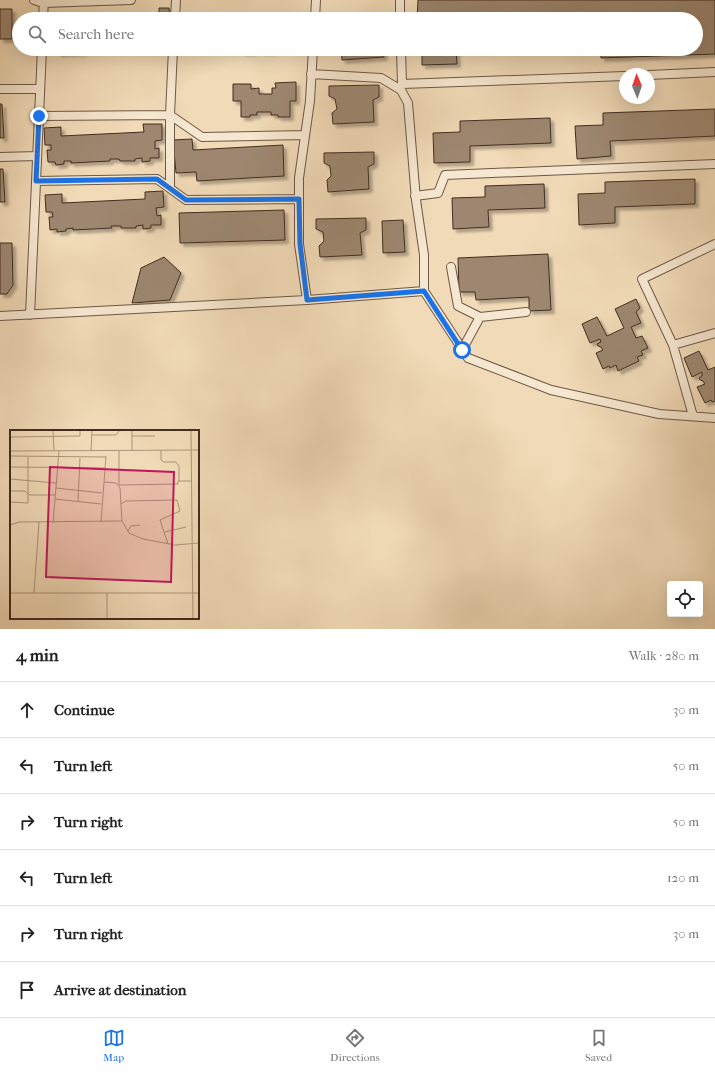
<!DOCTYPE html>
<html lang="en">
<head>
<meta charset="utf-8">
<style>
  :root { --surface:#fff; --page:#f6f6f6; --text:#222; --muted:#767676; --line:#e0e0e0; --accent:#1a73e8 }
  body { margin:0; font-family:"IM FELL French Canon",serif; background:var(--page); color:var(--text) }
  .controls { position:absolute; right:12px; bottom:12px; display:grid; overflow:hidden; border-radius:4px; box-shadow:0 4px 16px #0002 }
  .controls button { width:36px; height:36px; display:grid; place-items:center; padding:0; border:0; border-bottom:1px solid var(--line); background:var(--surface); color:var(--text); font:20px sans-serif }
  .compass { position:absolute; left:619px; top:68px; width:36px; height:36px; border-radius:50%; background:var(--surface); box-shadow:0 4px 16px #0002; rotate:358deg }
  .stop { position:absolute; width:12px; height:12px; margin:-9px; border:3px solid #1a73e8; border-radius:50%; background:#fff }
  .stop.end { background:#1a73e8; border-color:#fff; box-shadow:0 1px 4px #0008 }
  .list { margin:0; padding:0; list-style:none }
  h2 { display:flex; justify-content:space-between; align-items:center; height:52px; margin:0; padding:0 16px; font-size:17px }
  h2 small { font-size:13px; font-weight:400; color:var(--muted) }
  .list li { display:grid; grid-template-columns:26px 1fr auto; gap:12px; align-items:center; box-sizing:border-box; height:56px; padding:0 16px; border-top:1px solid var(--line) }
  .list b { display:block; font-size:15px; white-space:nowrap }
  .list em { font-size:13px; font-style:normal; color:var(--muted) }
  .icon { flex:none; width:22px; height:22px; fill:none; stroke:currentColor; stroke-width:2; stroke-linecap:round; stroke-linejoin:round }
  .map { position:relative; flex:none; width:715px; height:629px; overflow:hidden }
  .search { position:absolute; background:var(--surface); box-shadow:0 4px 16px #0002; left:12px; right:12px; top:12px; height:44px; display:flex; align-items:center; gap:10px; box-sizing:border-box; padding:0 14px; border-radius:22px; color:var(--muted); font-size:15px }
  .sheet { height:388px; background:var(--surface) }
  nav { display:flex; justify-content:space-around; align-items:center; box-sizing:border-box; height:56px; border-top:1px solid var(--line); background:var(--surface); font-size:11px; color:var(--muted) }
  nav a { display:grid; justify-items:center; gap:2px }
  nav .on { color:var(--accent) }
  .map>svg:first-child { display:block }
</style>
</head>
<body>
<div class="map">
<svg width="715" height="629" viewBox="0 0 715 629">
  <defs>
    <filter id="shadow"><feDropShadow dx="3.5" dy="3.5" stdDeviation="1" flood-color="#0004"/></filter>
  </defs>
  <rect width="100%" height="100%" fill="#f1dab7"/>
  <filter id="stains"><feTurbulence type="fractalNoise" baseFrequency=".005" numOctaves="4"/><feColorMatrix values="0 0 0 0 .2 0 0 0 0 .09 0 0 0 0 .02 0 0 0 .5 -.17"/></filter>
  <radialGradient id="worn" r=".72"><stop offset=".6" stop-color="#630" stop-opacity="0"/><stop offset="1" stop-color="#630" stop-opacity=".3"/></radialGradient>
  <path fill="#9d876f" stroke="#422d21" filter="url(#shadow)" d="M418,0H715V54L601,58V49H696V19H417Z
    M159,8H169L170,19H88V16L159,13Z
    M0,9H12V39H0Z
    M304,16V19H231Z
    M58,49H83V52L58,53Z
    M242,49H274V51L262,52V49L252,50V52H242Z
    M341,49H383L384,57L342,60Z
    M422,49H456L457,64L422,65Z
    M296,82V101H290V117H278V115H271V112H257V115H250V117H241V101H233V84H251V89L259,88V94H272V88H276L275,83Z
    M379,85V97L373,100L374,122L333,124L332,113L337,109L335,99L329,96V86Z
    M0,104H2L4,138H0Z
    M715,109V136L610,141L611,156L577,159L575,126L603,125V113Z
    M550,118L551,143L470,146V162L434,163L433,133L460,132V121Z
    M143,124H162V140L155,141V149L159,148V158H150V161L142,162V158L135,159V161H120L119,159H110V161L71,163V161H64V164L56,165L55,162H48L47,150H51V145H45L44,128L61,127V136L144,132Z
    M192,139L193,150L283,145L284,176L197,181L196,172L176,173L173,140Z
    M374,152V164L368,167L369,189L328,192L327,180L331,176L330,166L324,163V153Z
    M0,169H3L5,202H0Z
    M695,179V204L615,207V223L579,225L578,194L605,193V182Z
    M544,184L545,208L488,210L489,227L453,229L452,198L485,197V186Z
    M163,191L164,207L156,208L157,216L161,215V225H151V228L143,229V225L136,226V228H121V226H111L112,228L73,230V228L66,229V231L57,232V229L50,230L49,217H53L52,212H46L45,195L62,194V203L145,199V192Z
    M284,210L285,240L180,243L179,213Z
    M366,218V230L360,233L362,255L320,257L319,246L324,241L323,232L316,229V219Z
    M403,220L405,252L383,253L382,221Z
    M0,243H12L13,285L7,294H0Z
    M548,254L551,310L529,311V297L476,300L475,292H459L458,258Z
    M164,257L181,273L170,300L132,303L141,268Z
    M636,299L640,308L636,312L641,323L631,327L636,338L642,336L648,348L641,351L643,355L637,357L639,361L618,371L616,365L610,368L609,366L603,369L596,353L603,350L601,347L598,346L597,344L601,342L600,339L590,343L582,324L597,317L607,336L624,328L615,309Z
    M699,351L708,370L715,367V401L712,402L711,400L705,403L697,387L705,384L703,381L700,380L699,378L702,376V372L692,377L684,358Z"/>
  <g fill="none" stroke-linecap="round" stroke-linejoin="round">
    <defs>
      <path id="service" d="M34,0L43,3L131,0
        M400,0V19
        M43,19L44,0
        M175,19L176,0
        M315,19L316,0
        M401,49L402,84L625,76
        M311,74L381,78L401,90L408,103L416,200L424,255V291
        M649,75L715,72
        M0,89H40
        M39,116L170,115L202,137L305,135
        M0,157L37,156
        M36,181L157,179L186,200L299,199
        M170,188V115L173,49
        M415,196L438,193L445,175L715,164
        M451,267L458,306L480,317
        M307,300L299,244V178L310,101L313,49
        M30,315L42,49
        M0,316L307,300L424,291L468,358L551,390L659,414L715,418
        M673,345L715,333
        M462,350L480,317L526,312
        M693,416L673,345L642,279L715,244"/>
    </defs>
    <use href="#service" stroke="#6e5846" stroke-width="10"/>
    <use href="#service" stroke="#f6e7d0" stroke-width="8"/>
  </g>
  <g fill="none" stroke-linecap="round" stroke-linejoin="round">
    <path stroke="#1a73e8" stroke-width="5" d="M39,116L36,181L157,179L186,200L299,199L300,244L307,300L424,291L462,350"/>
  </g>
  <g transform="translate(10 430)">
    <rect width="189" height="189" fill="#f1dab7"/>
    <path fill="none" stroke="#ab957b" stroke-width="1" d="M43,0L44,21M122,0V21M181,0L183,189M82,5H106L110,0M122,6H145M0,7L70,6V0M0,21L189,20M81,21L82,0M109,21V55L168,54V51H182M151,21V30L154,32H166L169,36V51M0,26L96,27M0,37L95,38M0,49L46,53M94,52L106,53L110,58L112,91M46,58L92,63M0,61H15L20,65H45M45,69L91,74M68,71L70,28M0,72L18,73V27M111,74L116,71L167,70L170,81L150,90L158,114M91,92L96,26M43,93L49,21M0,95L9,92L112,91L119,103L133,109L165,115L189,113M118,101L121,96L130,95M155,102L176,97M0,163H189M24,163L29,92M97,163V189"/>
    <path fill="#c2185b" fill-opacity="0.15" stroke="#c2185b" stroke-width="2" d="M40,37L164,42L161,152L36,147Z"/>
    <rect width="189" height="189" fill="none" stroke="#422d21" stroke-width="2"/>
  </g>
  <rect width="100%" height="100%" filter="url(#stains)"/>
  <rect width="100%" height="100%" fill="url(#worn)"/>
</svg>
<div class="controls">
<button><svg class="icon" aria-label="locate" viewBox="0 0 24 24"><circle cx="12" cy="12" r="6"/><path d="M12 2v4M12 18v4M2 12h4M18 12h4"/></svg></button>
</div>
<svg class="compass" viewBox="-18 -18 36 36"><path d="M0-13l5 13h-10z" fill="#e53935"/><path d="M0 13l5-13h-10z" fill="#767676"/></svg>
<div class="stop" style="left:462px;top:350px"></div>
<div class="stop end" style="left:39px;top:116px"></div>
<div class="search"><svg class="icon" aria-label="search" viewBox="0 0 24 24"><circle cx="10" cy="10" r="6"/><path d="M15 15l6 6"/></svg>Search here</div>
</div>
<section class="sheet">
<h2>4 min<small>Walk · 280 m</small></h2>
<ul class="list">
<li><svg class="icon" aria-label="ahead" viewBox="0 0 24 24"><path d="M12 20V5M6 11l6-6 6 6"/></svg><div><b>Continue</b></div><em>30 m</em></li>
<li><svg class="icon" aria-label="left" viewBox="0 0 24 24"><path d="M17 20v-9H6M10 6l-5 5 5 5"/></svg><div><b>Turn left</b></div><em>50 m</em></li>
<li><svg class="icon" aria-label="right" viewBox="0 0 24 24"><path d="M7 20v-9h11M14 6l5 5-5 5"/></svg><div><b>Turn right</b></div><em>50 m</em></li>
<li><svg class="icon" aria-label="left" viewBox="0 0 24 24"><path d="M17 20v-9H6M10 6l-5 5 5 5"/></svg><div><b>Turn left</b></div><em>120 m</em></li>
<li><svg class="icon" aria-label="right" viewBox="0 0 24 24"><path d="M7 20v-9h11M14 6l5 5-5 5"/></svg><div><b>Turn right</b></div><em>30 m</em></li>
<li><svg class="icon" aria-label="arrive" viewBox="0 0 24 24"><path d="M6 21V4h12l-3 4 3 4H6"/></svg><div><b>Arrive at destination</b></div></li>
</ul>
</section>
<nav>
<a class="on"><svg class="icon" aria-label="map" viewBox="0 0 24 24"><path d="M3 6l6-2 6 2 6-2v14l-6 2-6-2-6 2zM9 4v14M15 6v14"/></svg>Map</a>
<a><svg class="icon" aria-label="directions" viewBox="0 0 24 24"><path d="M12 3l9 9-9 9-9-9zM9 14v-3h6M13 9l2 2-2 2"/></svg>Directions</a>
<a><svg class="icon" aria-label="saved" viewBox="0 0 24 24"><path d="M7 4h10v16l-5-4-5 4z"/></svg>Saved</a>
</nav>
</body>
</html>
